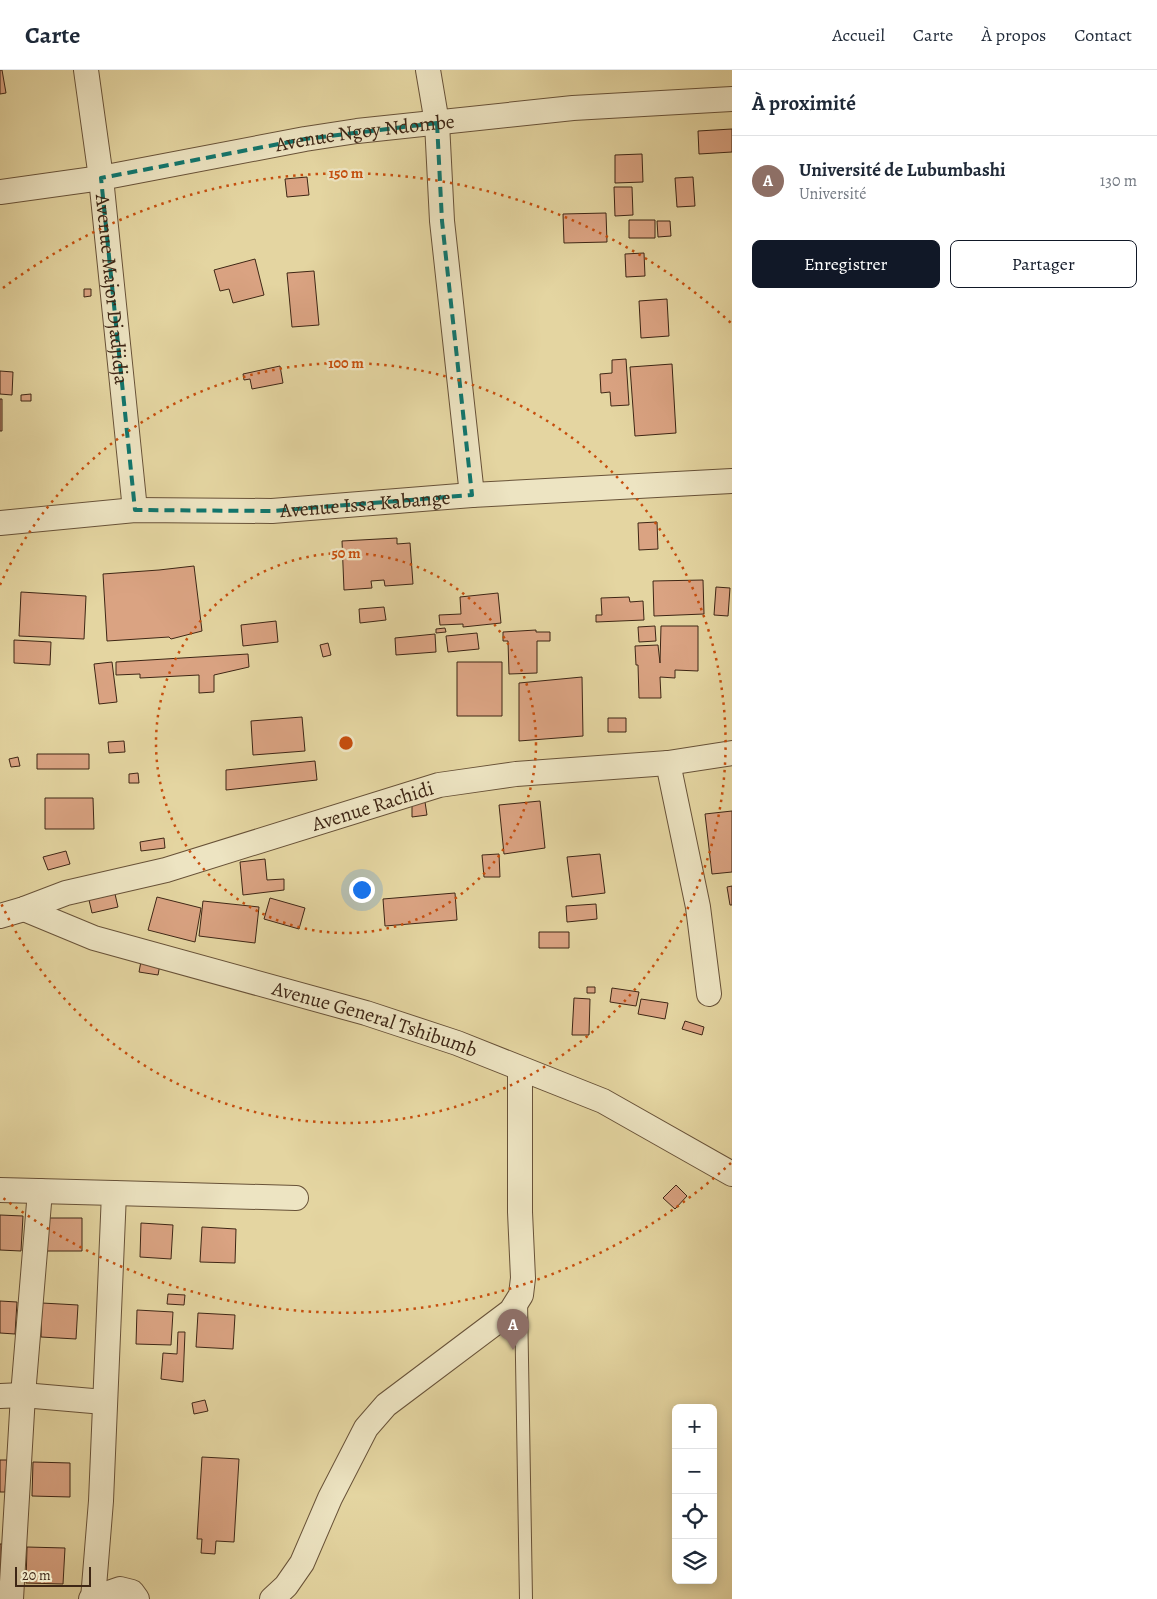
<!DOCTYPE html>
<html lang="fr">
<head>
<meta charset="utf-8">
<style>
  :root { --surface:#fff; --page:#f6f6f7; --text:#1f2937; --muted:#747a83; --line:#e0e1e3; --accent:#111827 }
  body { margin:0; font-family:Alegreya,serif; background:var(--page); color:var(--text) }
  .controls { position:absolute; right:15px; bottom:15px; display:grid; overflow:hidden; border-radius:8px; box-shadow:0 2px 12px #0003 }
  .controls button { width:45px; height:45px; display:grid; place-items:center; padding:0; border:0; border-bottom:1px solid var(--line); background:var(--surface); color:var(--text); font:25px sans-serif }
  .scale { position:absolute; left:15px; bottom:12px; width:76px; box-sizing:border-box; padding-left:5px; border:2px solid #3e2615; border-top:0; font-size:14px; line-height:18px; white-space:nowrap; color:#3e2615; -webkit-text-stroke:4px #ede4c2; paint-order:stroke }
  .you { position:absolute; left:361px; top:819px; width:18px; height:18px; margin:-12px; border:4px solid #fff; border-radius:50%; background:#1a73e8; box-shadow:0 0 0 8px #1a73e833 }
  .badge { display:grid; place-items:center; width:32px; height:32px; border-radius:50%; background:var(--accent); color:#fff; font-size:16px; font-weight:700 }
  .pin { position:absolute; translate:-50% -41px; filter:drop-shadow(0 1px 2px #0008) }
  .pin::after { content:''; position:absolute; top:26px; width:18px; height:15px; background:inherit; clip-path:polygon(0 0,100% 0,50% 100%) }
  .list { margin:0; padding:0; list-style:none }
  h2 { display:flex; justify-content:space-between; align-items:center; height:65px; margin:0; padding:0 20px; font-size:21px }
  h2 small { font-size:16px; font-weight:400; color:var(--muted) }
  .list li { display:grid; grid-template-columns:32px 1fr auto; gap:15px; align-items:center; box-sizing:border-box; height:90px; padding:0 20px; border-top:1px solid var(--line) }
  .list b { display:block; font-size:19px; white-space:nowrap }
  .list p { margin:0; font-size:16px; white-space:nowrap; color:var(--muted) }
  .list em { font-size:16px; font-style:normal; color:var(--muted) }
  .actions { display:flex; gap:10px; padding:15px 20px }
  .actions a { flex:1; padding:11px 0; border:1px solid var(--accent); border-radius:8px; text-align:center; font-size:18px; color:var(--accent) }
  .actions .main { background:var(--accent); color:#fff }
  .icon { flex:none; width:28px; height:28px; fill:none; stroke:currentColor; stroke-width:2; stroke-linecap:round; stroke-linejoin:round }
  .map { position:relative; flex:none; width:732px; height:1529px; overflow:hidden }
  header { display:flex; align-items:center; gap:30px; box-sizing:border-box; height:70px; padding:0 25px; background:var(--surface); border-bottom:1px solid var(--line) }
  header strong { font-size:24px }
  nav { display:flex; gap:28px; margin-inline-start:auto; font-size:18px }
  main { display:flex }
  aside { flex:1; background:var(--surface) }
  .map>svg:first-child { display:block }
</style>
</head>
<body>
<header>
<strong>Carte</strong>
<nav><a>Accueil</a><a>Carte</a><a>À propos</a><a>Contact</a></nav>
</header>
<main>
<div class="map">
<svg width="732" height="1529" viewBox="0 0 732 1529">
  <rect width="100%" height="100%" fill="#e4d5a1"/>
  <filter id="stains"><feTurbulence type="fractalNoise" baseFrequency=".004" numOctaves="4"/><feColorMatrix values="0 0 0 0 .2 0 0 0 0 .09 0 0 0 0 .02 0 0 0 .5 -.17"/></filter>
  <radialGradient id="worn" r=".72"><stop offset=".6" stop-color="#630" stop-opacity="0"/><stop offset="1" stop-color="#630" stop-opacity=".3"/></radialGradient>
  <path fill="#daa382" stroke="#3e2615" d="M0,0H2L6,23L0,24Z
    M732,59V82L699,84L698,61Z
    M642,84L643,112L615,113V85Z
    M307,107L309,125L287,127L285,109Z
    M693,107L695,136L677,137L675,108Z
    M614,117H632L633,145L615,146Z
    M606,143L607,172L564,173L563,144Z
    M629,150H655V168H629Z
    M657,151H670L671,166L658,167Z
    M644,183L645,206L626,207L625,184Z
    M255,189L264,225L233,233L229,219L220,221L214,200Z
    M314,201L319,255L292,257L287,203Z
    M84,219H91V226L84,227Z
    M667,229L669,266L641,268L639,231Z
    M626,289L629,335L611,336L610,322L601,323L600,304L612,303V290Z
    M672,294L676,363L635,366L630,297Z
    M280,296L283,313L252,319L250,309L244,310L243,304Z
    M0,301L13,302L12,325L0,324Z
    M31,324V331H21V325Z
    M0,329H2V361H0Z
    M657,452L658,479L639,480L638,453Z
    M397,468V474L410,473L413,514L385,516L384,510L371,511L372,518L344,520L342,471Z
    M194,496L202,561L171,569L169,567L107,571L103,504L159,500Z
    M703,510L704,544L654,546L653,511Z
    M716,517L730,518L728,546L714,545Z
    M21,522L86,526L84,569L19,566Z
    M498,523L501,553L463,557V554L440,555L439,545L461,544L460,527Z
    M629,527L630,532L643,531L644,550L596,552V545H602L601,528Z
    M384,537L386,550L360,553L359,539Z
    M276,551L278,572L243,576L241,555Z
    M655,556L656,571L639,572L638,557Z
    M661,556H698V601L675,600V608L660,607L661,628H639L638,595H636L635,576L658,575L660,593Z
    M445,558L446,562L436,563V559Z
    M536,560V562H550V571H537V603L509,604L508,571H503V562Z
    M477,563L479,579L448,582L446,566Z
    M435,564L436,582L396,585L395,568Z
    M14,570L51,572L50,595L14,593Z
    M328,573L331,585L323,587L320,575Z
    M248,584L249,597L214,605V622L199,623V605L140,608V604L116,605V592Z
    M112,592L117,632L99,634L94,594Z
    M457,592H502V646H457Z
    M582,607L583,666L519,671V613Z
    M302,647L305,681L253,685L251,651Z
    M608,648H626V662H608Z
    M124,671L125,682L109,683L108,672Z
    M37,684H89V699H37Z
    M18,687L20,696L11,697L9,689Z
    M315,691L317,710L226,720V700Z
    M138,703L139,713H129V704Z
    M45,728H93L94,759H45Z
    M540,731L545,778L504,784L499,735Z
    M425,732L427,745L412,747V734Z
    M732,741V802L712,804L705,744Z
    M164,768L165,778L141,781L140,772Z
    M66,781L70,794L48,800L43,787Z
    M499,784L500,807H484L482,785Z
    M600,784L605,823L572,827L567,787Z
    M265,789L267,810L284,809V820L243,825L240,792Z
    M732,816V835H730L727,817Z
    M455,823L457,850L385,856L383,829Z
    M115,824L118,837L92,843L89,830Z
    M157,827L201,838L195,872L148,860Z
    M270,828L305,838L299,859L264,849Z
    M203,831L259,837L255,873L199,866Z
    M596,834L597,849L567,852L566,836Z
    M539,862H569V878H539Z
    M142,886L161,889L158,905L139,902Z
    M587,917H595V923H587Z
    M612,918L639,922L636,936L610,932Z
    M574,928L590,929L589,965H572Z
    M641,929L668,933L665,949L638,944Z
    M685,951L704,957L702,965L682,959Z
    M676,1115L687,1126L675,1139L663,1128Z
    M0,1145L23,1146L21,1181L0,1180Z
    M47,1148H82V1181H47Z
    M141,1153L173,1155L171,1189L140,1187Z
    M202,1157L236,1159L235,1193L200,1192Z
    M168,1224L185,1225L184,1235L167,1234Z
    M0,1231L17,1232L15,1264L0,1263Z
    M42,1233L78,1235L76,1269L41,1267Z
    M137,1240L173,1242L171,1275L136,1274Z
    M198,1243L235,1245L233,1279L196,1277Z
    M178,1262H185L183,1312L161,1309L163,1283L177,1284Z
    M205,1330L208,1341L194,1344L192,1333Z
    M202,1387L239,1389L234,1472L216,1471L215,1484L201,1483L202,1469H197Z
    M0,1390H7L5,1422H0Z
    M33,1392L70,1393V1427L32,1426Z
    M0,1474H3L2,1510H0Z
    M27,1477L65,1478L63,1514L26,1513Z"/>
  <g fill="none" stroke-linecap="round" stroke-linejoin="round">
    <defs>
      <path id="lane" d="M521,1230L526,1529"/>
      <g id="street">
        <path id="s1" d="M86,0L101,108L135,440"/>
        <path d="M428,0L437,53L442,151L472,425"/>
        <path id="s2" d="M0,122L101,108L305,69L357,61L573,38L732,29"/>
        <path id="s3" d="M0,453L135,440L272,441L472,425L732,411"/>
        <path d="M668,693L698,837L709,924"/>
        <path id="s4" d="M24,839L94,868L366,943L457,973L603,1031L732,1104"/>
        <path id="s5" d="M0,846L24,839L66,823L166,800L439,715L516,704L668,693L732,683"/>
        <path d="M0,1120L114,1123L101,1431L93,1529"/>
        <path d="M114,1123L296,1128"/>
        <path d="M0,1326L23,1325L104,1332"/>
        <path d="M11,1529L23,1325L40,1121"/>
        <path d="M91,1529L120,1519L132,1522L137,1529"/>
        <path d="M272,1529L286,1516L302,1493L330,1428L366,1358L386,1335L511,1241L521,1225L523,1208L520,1142V999"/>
      </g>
    </defs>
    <use href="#lane" stroke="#685238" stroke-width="14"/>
    <use href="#street" stroke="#685238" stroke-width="26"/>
    <use href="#lane" stroke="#ede4c2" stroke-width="12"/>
    <use href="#street" stroke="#ede4c2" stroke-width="24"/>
  </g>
  <path fill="none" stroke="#0f766e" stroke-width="4" stroke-dasharray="10 6" stroke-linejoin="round" d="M437,53L442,151L472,425L272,441L135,440L101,108L305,69Z"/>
  <g fill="none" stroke="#c64f0e" stroke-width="2.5" stroke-dasharray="2.5 5">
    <circle cx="346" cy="673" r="190"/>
    <path d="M0 515A380 380 0 1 1 0 831"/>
    <path d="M731 1093A570 570 0 0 1 3 1128M3 218A570 570 0 0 1 731 253"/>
  </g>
  <g text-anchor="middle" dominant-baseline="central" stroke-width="4.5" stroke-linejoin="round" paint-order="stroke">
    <g font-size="20" fill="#3e2615" stroke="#ede4c2">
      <text stroke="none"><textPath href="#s2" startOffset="370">Avenue Ngoy Ndombe</textPath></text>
      <text stroke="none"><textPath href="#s1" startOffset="221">Avenue Major Djadjidja</textPath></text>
      <text stroke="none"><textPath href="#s3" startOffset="366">Avenue Issa Kabange</textPath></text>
      <text stroke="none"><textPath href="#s5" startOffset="389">Avenue Rachidi</textPath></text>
      <text stroke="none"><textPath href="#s4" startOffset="368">Avenue General Tshibumb</textPath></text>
    </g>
  </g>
  <circle cx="346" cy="673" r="8" fill="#c64f0e" stroke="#ede4c2" stroke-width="2.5"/>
  <g font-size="15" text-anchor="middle" font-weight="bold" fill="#c64f0e" stroke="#ede4c2" stroke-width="4.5" stroke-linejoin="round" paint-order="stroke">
    <text x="346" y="108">150 m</text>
    <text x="346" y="298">100 m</text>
    <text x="346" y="488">50 m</text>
  </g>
  <rect width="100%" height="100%" filter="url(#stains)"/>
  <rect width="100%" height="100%" fill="url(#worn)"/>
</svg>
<div class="controls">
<button>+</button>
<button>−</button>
<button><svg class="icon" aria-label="locate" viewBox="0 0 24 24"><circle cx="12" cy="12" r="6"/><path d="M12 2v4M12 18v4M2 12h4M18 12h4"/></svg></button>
<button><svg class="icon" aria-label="layers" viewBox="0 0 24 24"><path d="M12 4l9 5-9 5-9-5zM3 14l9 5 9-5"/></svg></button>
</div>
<div class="scale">20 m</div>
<div class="you"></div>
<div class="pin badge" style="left:513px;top:1280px;background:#8d6e63">A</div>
</div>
<aside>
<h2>À proximité<small></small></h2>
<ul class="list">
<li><span class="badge" style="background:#8d6e63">A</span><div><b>Université de Lubumbashi</b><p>Université</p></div><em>130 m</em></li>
</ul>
<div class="actions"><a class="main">Enregistrer</a><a>Partager</a></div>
</aside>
</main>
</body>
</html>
